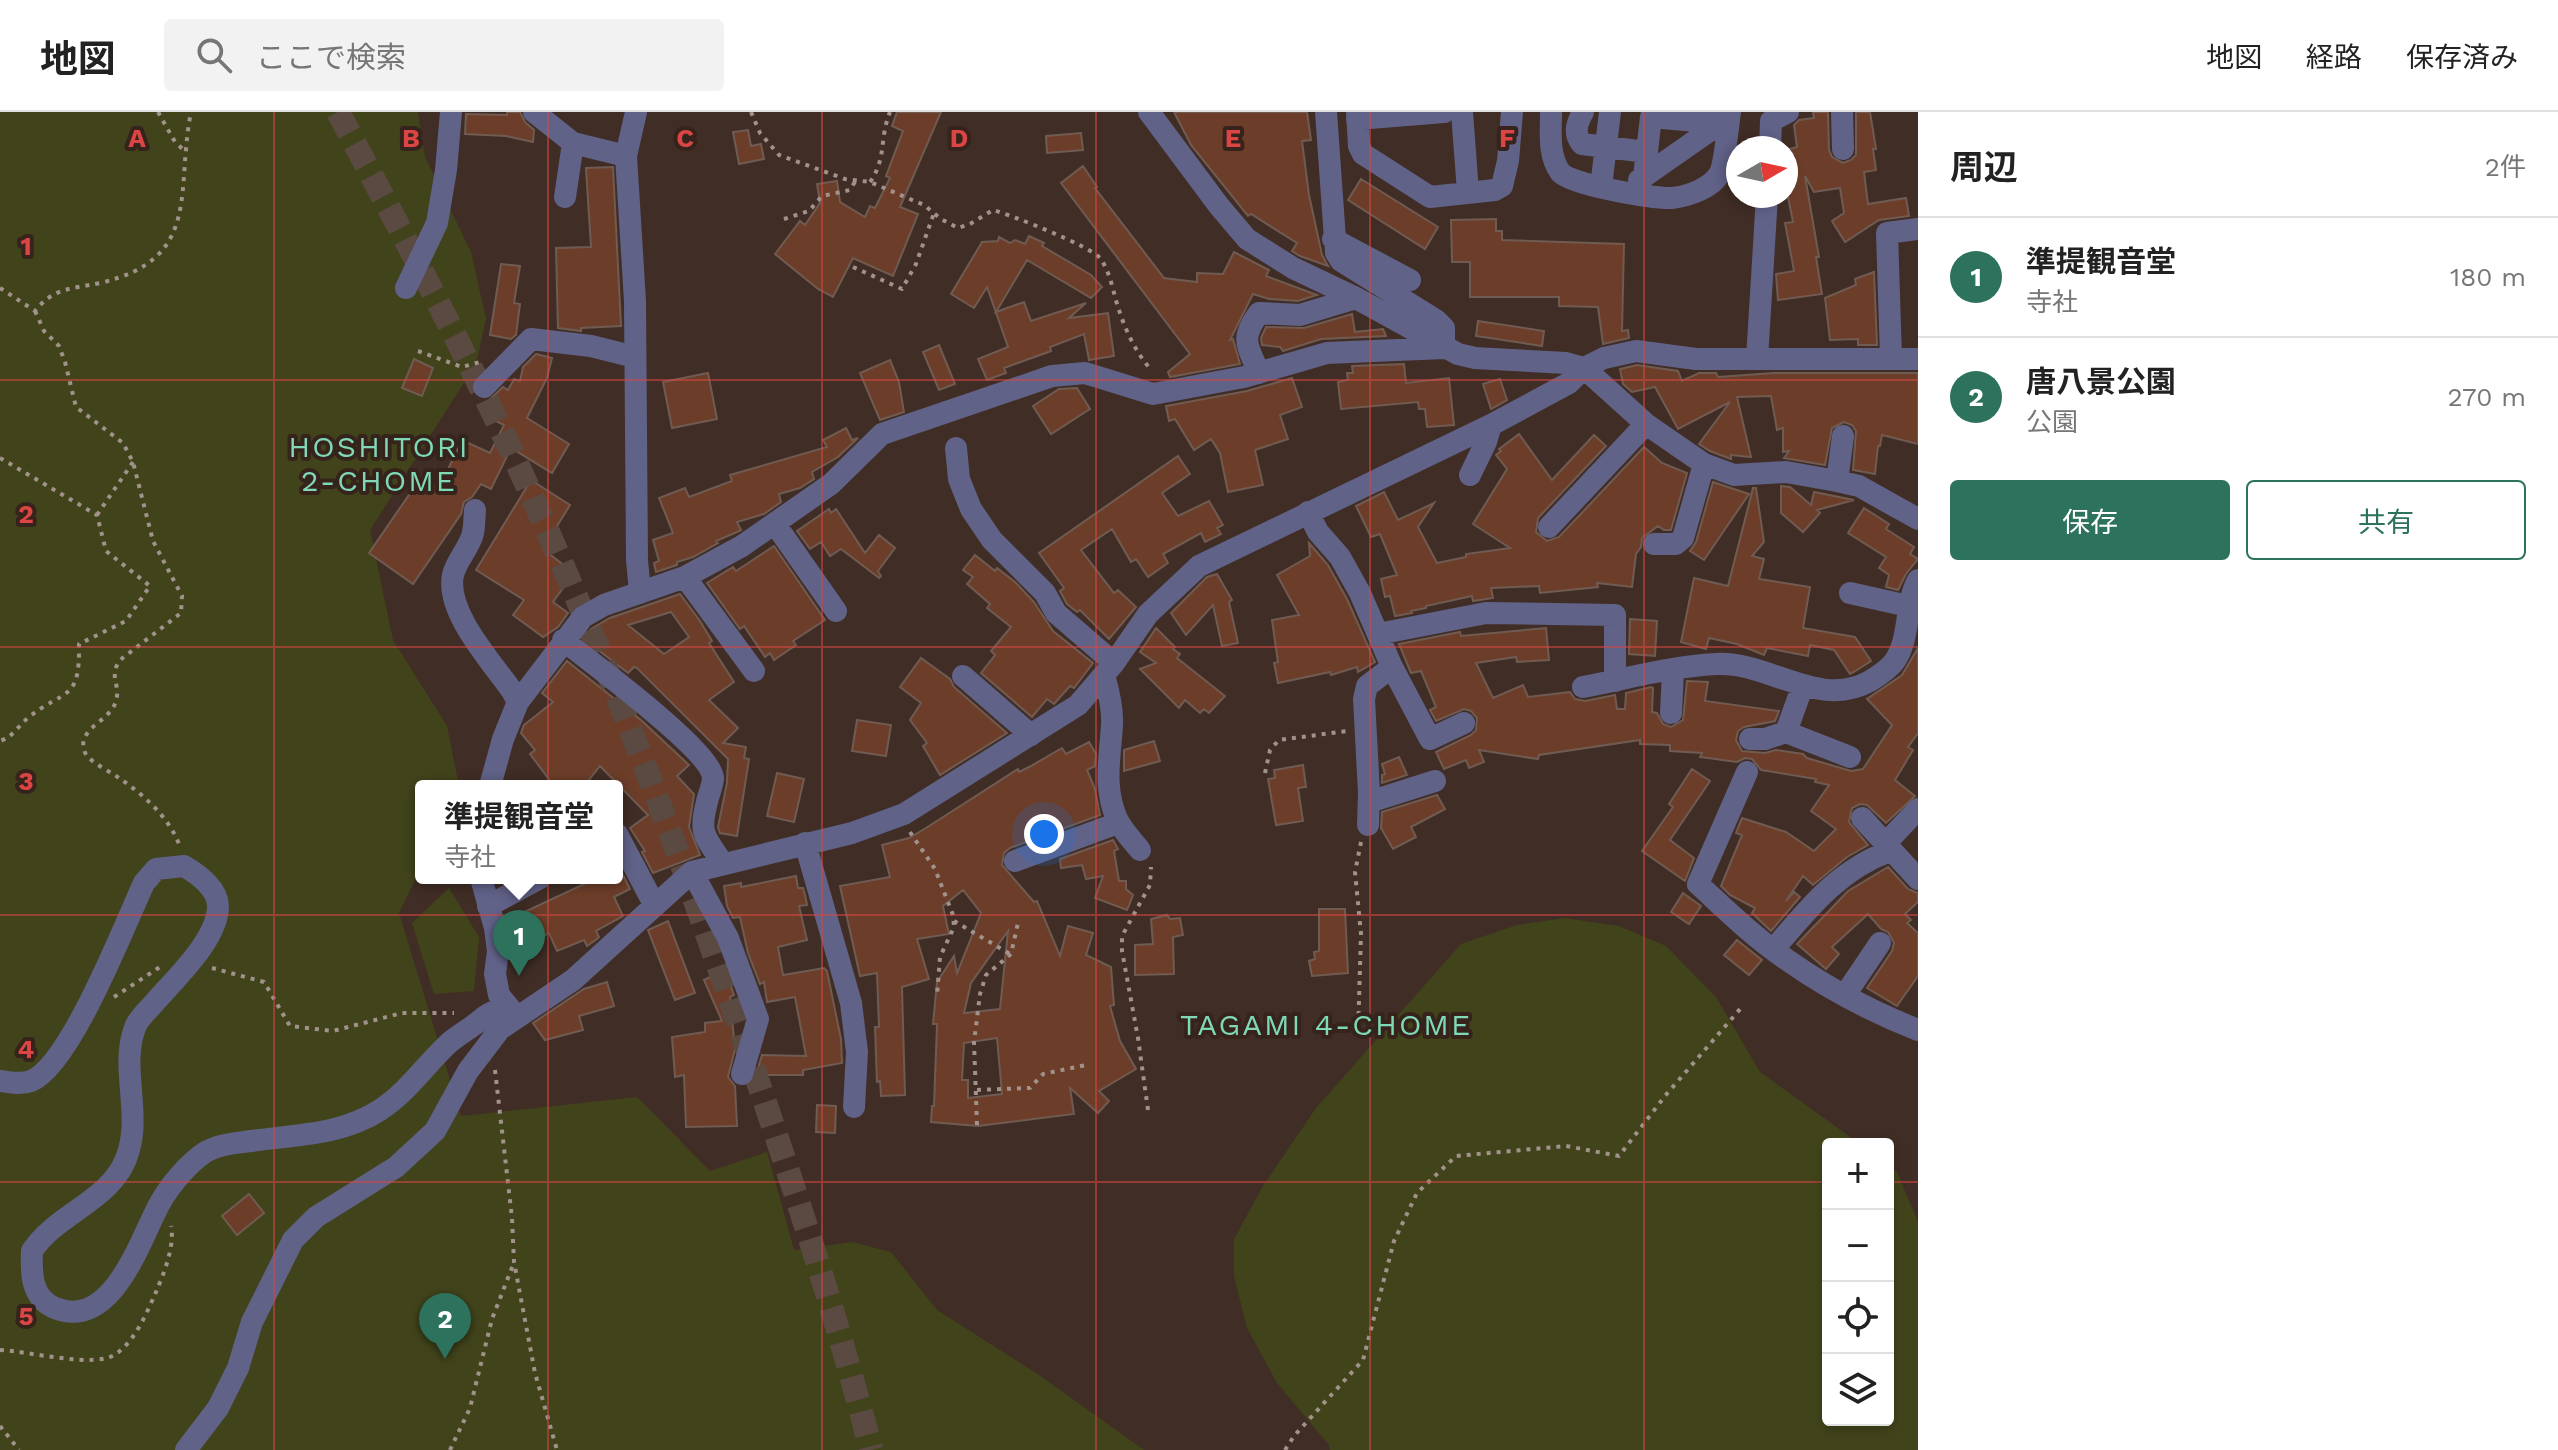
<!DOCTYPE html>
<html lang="ja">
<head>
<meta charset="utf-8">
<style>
  :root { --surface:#fff; --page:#f2f2f2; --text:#222; --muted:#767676; --line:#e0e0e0; --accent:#2c725d }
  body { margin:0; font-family:"Work Sans","Noto Sans JP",sans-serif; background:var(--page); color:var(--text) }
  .controls { position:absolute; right:24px; bottom:24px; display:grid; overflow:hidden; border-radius:8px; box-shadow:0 4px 12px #0003 }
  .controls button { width:72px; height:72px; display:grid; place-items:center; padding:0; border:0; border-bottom:2px solid var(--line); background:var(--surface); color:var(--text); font:40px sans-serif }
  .compass { position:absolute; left:1726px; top:24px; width:72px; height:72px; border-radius:50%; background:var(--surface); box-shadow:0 4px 12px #0003; rotate:81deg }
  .you { position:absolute; left:1044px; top:722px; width:28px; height:28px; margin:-20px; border:6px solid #fff; border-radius:50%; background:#1a73e8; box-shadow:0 0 0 12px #1a73e833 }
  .badge { display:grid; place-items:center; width:52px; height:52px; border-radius:50%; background:var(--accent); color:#fff; font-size:26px; font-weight:700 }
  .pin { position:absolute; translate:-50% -66px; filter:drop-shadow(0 2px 4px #0008) }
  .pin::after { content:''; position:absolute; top:42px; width:28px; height:24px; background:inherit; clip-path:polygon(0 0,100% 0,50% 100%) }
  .popup { position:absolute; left:415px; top:668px; width:208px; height:104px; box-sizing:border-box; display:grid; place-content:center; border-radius:8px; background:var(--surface); filter:drop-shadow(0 2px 6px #0005); font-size:26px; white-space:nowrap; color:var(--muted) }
  .popup b { font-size:30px; color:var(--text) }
  .popup::after { content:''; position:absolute; left:50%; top:100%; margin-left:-16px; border:16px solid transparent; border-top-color:var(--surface) }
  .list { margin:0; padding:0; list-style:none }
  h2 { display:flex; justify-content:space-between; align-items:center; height:104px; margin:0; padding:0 32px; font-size:34px }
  h2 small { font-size:26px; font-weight:400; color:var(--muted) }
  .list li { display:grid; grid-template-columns:52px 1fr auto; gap:24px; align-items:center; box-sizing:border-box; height:120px; padding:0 32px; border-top:2px solid var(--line) }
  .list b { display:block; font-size:30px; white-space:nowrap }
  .list p { margin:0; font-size:26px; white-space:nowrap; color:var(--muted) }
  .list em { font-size:26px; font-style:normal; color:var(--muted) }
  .actions { display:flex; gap:16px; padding:24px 32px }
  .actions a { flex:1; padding:18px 0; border:2px solid var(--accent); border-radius:8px; text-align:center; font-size:28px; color:var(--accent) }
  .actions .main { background:var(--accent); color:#fff }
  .icon { flex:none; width:44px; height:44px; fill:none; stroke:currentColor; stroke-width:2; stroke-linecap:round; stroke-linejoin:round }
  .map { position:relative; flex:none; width:1918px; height:1338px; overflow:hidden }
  header { display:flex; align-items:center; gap:48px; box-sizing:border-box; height:112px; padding:0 40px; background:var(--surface); border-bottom:2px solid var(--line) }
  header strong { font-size:38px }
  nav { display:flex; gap:44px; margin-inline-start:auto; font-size:28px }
  .search { width:560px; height:72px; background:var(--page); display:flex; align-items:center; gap:20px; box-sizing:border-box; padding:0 28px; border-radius:8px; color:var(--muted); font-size:30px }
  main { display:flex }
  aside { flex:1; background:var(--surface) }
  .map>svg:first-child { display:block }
</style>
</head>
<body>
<header>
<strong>地図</strong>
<div class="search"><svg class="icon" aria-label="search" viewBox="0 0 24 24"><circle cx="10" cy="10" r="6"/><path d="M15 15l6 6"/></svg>ここで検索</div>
<nav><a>地図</a><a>経路</a><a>保存済み</a></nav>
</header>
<main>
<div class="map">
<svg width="1918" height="1338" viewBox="0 0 1918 1338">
  <rect width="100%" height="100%" fill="#402d25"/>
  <path fill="#41441b" d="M0,0H418L425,45L471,140L486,207L476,252L370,418L393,528L447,614L459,674H421V756L399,801L461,1004L637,985L710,1059L767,1040L794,1138L852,1130L891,1140L937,1198L1039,1263L1144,1338H0Z
    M449,776L479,825L474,879L434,882L412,811Z
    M1564,806L1619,814L1666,834L1716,885L1760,960L1860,1032H1828V1308H1888V1053L1897,1060L1918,1110V1338H1330L1329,1333L1277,1271L1247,1216L1234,1164V1127L1263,1074L1316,996L1461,832L1517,813Z"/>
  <path fill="#6c3e29" stroke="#705b52" stroke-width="2" fill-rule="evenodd" d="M507,0H520L525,10L534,18L533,30L506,24L465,22L466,2L507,3Z
    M897,0H941L900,95L918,102L893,164L853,146L833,185L818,177L775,142L800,109L805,113L820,91L817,72L837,69L840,90L865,105L870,94L875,96L890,66L886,64L903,19L892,14Z
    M1174,0H1307L1311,28L1302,29L1309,83L1322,143L1328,154L1300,144L1292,139L1297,131L1251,102L1248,104L1191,33Z
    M1813,0H1828L1829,38L1832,45L1843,51L1851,48L1856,43V0H1870L1876,37H1873L1876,58L1864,60L1868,92L1906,86L1909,104L1879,108L1845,130L1832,109L1844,101L1840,76L1814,80L1805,64L1819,145H1816L1822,182L1778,188L1776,162L1794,159L1785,111L1793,110L1786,75V65L1790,64L1786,38L1797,35L1794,13L1799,8L1814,6Z
    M748,18L751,34L761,32L764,47L739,52L733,20Z
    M1081,21L1083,38L1047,41L1046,24Z
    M1083,54L1097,75L1095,76L1164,166L1197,170V161L1223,162L1234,140L1269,158L1266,164L1317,183L1298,189L1269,187L1253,182L1230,228L1233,227L1240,252L1170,265L1168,260L1190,242L1061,71Z
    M613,55L621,214L581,216V219L558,216L556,136L591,135L586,56Z
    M1361,67L1438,115L1425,137L1348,88Z
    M1496,107V119H1502V128L1624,132L1622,219L1628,218L1629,226L1603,232L1598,195L1559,194V185H1470V150H1452L1451,108Z
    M1029,124L1044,131L1042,134L1091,163L1102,175L1091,186L1027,148L996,200L1024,190L1031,209L1086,191L1069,206L1108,201L1114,244L1089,248L1084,222L1050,235L1051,239L1004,256L1006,261L987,268L978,247L1008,235L987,175L974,196L951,182L982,130L998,129L999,125L1010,131L1015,128L1025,132Z
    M501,152L520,154L514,191L520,192L516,223L511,227L490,223Z
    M1874,160L1877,233H1858V227L1830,228L1825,186L1856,173L1855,167Z
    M1352,202L1355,220L1383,217L1386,224L1321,227L1283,239L1280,235L1262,233L1261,226L1266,215L1304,216Z
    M1478,209L1544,219L1542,234L1476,224Z
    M939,233L955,272L939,278L923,240Z
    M536,242L552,246L547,266L527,306L569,332L552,361L511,336L491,377L481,372L472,385L464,390L461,402L413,472L369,441L422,364L439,376L462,328L490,341L504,313L482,302L489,288L503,275L508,278L514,267L520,269L523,255Z
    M414,247L433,256L422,284L402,276Z
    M890,248L899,270L904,300L880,308L860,261Z
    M1404,252L1406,271L1449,266L1454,313L1427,315L1425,297H1419L1418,290L1341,297L1338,270L1348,268L1347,261H1353L1352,254Z
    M1637,253L1678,259L1682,269L1699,261H1716L1718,265L1774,261H1918V332L1882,323L1880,334H1878L1875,362L1853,358L1856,319L1852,313L1844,310L1832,316L1825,353L1784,346L1789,339L1783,340V316L1777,318L1771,284L1737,285L1751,345L1731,343V347L1710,339L1699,332L1730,290L1678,317L1655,275L1632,280L1623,272L1620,257Z
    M708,261L717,307L672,316L663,270Z
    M1292,266L1302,295L1280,303L1288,327L1255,338L1263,373L1228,380L1220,341L1211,327L1194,338L1175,307L1169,309L1166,294L1247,279Z
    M1500,267L1507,288L1491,297L1483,272Z
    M1077,276L1090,297L1051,322L1033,294L1059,277Z
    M846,316L852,328L858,326L838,345L812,360L814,367L800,376L779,382L781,390L764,402L737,410L741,418L737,420L716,429L718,431L693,445L677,450V453L656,460L654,451L659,449L653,428L673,421L659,386L685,376L689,385L732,369L730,363L827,335L823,328Z
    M1519,322L1552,368L1594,323L1606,334L1538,406L1536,420L1547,429L1559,425L1644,335L1662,351L1687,361L1671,418H1664L1658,414L1642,426L1641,435L1636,442L1632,475L1597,471L1598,475L1540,481L1539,474L1491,476L1493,486L1473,489L1472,484L1426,494V496L1411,499L1412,501L1395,504L1390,484L1385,485L1381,467L1397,463L1380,422L1371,425L1356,394L1384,380L1398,408L1434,391L1418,415L1437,451L1466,445V442L1510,436L1473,412L1507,357L1496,343L1501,339L1499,337Z
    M1178,344L1190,362L1162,381L1178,404L1209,389L1223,413L1217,416L1221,422L1205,430L1201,421L1163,442L1168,451L1148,465L1136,447L1131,450L1112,417L1081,438L1114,481L1118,478L1136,495L1109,527L1080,498L1077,500L1067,492L1060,479L1064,476L1039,441Z
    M531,368L570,393L543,437L574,461L553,490L568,501L558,515L543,525L513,503L524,488L476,458Z
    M1713,370L1749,382L1704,448L1690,439L1696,430Z
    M1781,374L1790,375L1811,393L1814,380L1854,388L1817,398L1820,401L1803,420L1781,401Z
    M1753,376H1756L1764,430L1752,444L1764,447L1759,467L1810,475L1803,516L1855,525L1871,549L1854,560L1850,562L1834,538L1810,533L1808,544L1767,536L1764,543L1737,532L1709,526L1706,537L1681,530L1694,466L1728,474Z
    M1864,396L1889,412L1886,417L1914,435L1910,442L1918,447L1906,462L1898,478L1886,475L1889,463L1879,456L1886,445L1848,421Z
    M829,397L831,401L836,397L865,441L879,423L895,436L878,459L881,464L879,466L841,437L830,444L821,430L810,437L797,419Z
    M1309,431L1328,453L1347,487L1375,550L1358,560L1357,555L1331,563L1330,560L1278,571L1274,551L1278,550L1272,508L1299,503L1277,463L1310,444Z
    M774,434L825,508L793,529L796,533L774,548L770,541L765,545L744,514L740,517L707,471L733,455L736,459Z
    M975,443L995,459L997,456L1015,470L1034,490L1053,519L1093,551L1074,576L1070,574L1054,592L1047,587L1032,605L981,561L995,543L991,539L1011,515L987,496L990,492L967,472L973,465L963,458Z
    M1217,462L1232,488L1229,490L1238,531L1222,534L1213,493L1186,523L1171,501L1207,465Z
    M680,482L700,509L712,529L709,531L734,570L709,588L738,616L723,631L746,635L744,646L749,647L737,724L720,721L718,715L727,671L728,647L637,556L634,555L628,561L584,527L591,517L610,506ZM671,500L689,525L664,542L628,513Z
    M1630,507L1657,509L1655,544L1629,542Z
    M1156,516L1175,535L1173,537L1180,542L1177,546L1225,584L1209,601L1204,597L1200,601L1185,588L1179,596L1140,557L1156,551L1140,540Z
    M1546,516L1549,548L1517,550L1516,545L1476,551L1493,586L1523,573L1528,585L1570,580L1575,587L1585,589L1615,583L1617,597H1625L1626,581L1651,575L1653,576L1652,600L1657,601L1663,612L1671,615L1683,608L1687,569L1708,570L1705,589L1779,599L1775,609L1744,615L1738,619L1736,628L1742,639L1765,641L1776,638L1803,642L1807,646L1851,659L1863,657L1892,613L1867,587L1902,563L1918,536V621L1908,635L1913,638L1895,668L1915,684L1886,711L1867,693L1860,692L1852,696L1849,710L1868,733L1847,745L1813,773L1803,764L1786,789L1794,780L1800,785L1771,819L1752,801L1755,796L1730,783L1721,774L1742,723L1736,721L1742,706L1786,720L1814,739L1836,717L1811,699L1829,673L1815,670L1816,667L1761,658L1752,647L1745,646L1737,650L1700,645L1702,641L1670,639V633L1640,632V628L1539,643L1538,647L1479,638L1484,650L1469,656L1466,648L1444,657L1436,640L1471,623L1476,618L1477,606L1471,599L1464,597L1436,609L1430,598L1436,595L1421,559L1411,561L1399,532L1460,520L1461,524Z
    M921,546L950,567L954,575L1007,621L940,663L923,634L927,631L910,608L921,591L900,575Z
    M567,549L641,608L689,653L677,664L694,682L689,715L700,743L653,761L642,740L645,739L630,716L648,703L600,654L588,669L578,674H554L530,642L535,638L521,621L524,613L553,590L542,581Z
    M857,608L891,613L886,644L852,639Z
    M1154,629L1160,649L1124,659V638Z
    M1089,630L1096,642L1095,654L1087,658L1095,677L1100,703L1010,736L1004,741L1002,753L1034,790L1037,789L1060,844L1068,814L1093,821L1086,843L1111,855L1114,893L1110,894L1120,929L1136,957L1099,979L1109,989L1098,1001L1070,976L1074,1002L978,1014L931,1010L932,994H934L937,912H933L937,870L954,844L957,861L981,801L963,778L943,794L949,822L917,827L929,867L902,875L905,983L881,984L880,969L877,970L875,915H879L877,861L860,864L840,774L890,765L882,733L909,726L926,716L1018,657L1019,660L1031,654L1062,636L1066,642ZM1008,819L1000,897L964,901L971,871ZM997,926L1002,982L968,986V968H962L964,931Z
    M1399,645L1407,663L1382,671V663L1385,662L1382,652Z
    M1303,653L1306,675L1298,676L1303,709L1276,713L1268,667L1275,666L1274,658Z
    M1692,657L1710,669L1670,728L1694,746L1685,769L1642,739L1673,695L1669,692Z
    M777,661L804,667L794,710L767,704Z
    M1437,683L1445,697L1411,715L1416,725L1393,737L1381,716L1382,700Z
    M1113,728L1118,737L1114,739L1119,769H1126V777L1133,783L1127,798L1095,786L1103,764L1086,767L1082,753L1061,756L1060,747Z
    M618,753L630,777L614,785L623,804L596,819L599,825L597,827L587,834L584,828L557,839L549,821L518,837L507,808L597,766H617Z
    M1888,755L1908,777L1918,781V790L1905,802L1911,808L1907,811L1918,821V864L1897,894L1867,876L1892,839L1894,831L1888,820L1881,817L1868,802L1832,835L1839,842L1826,857L1797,832L1848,779Z
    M796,764L798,776H803L805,783L807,793L799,794L807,828L778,835L783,863L824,856L827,859L841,927L842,951L803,958V963H756L762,943L806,944L795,885L767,890L764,870L760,872L748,841L740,805L733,806L727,794L724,774L741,771V775Z
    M1683,781L1701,794L1689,812L1671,800Z
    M1319,797H1345L1348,861L1312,864L1309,849L1315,847L1314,840L1319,839Z
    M1167,803L1170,807L1180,806L1183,823L1173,825L1174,862L1135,863V833L1153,832L1151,807Z
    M668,809L695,881L675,888L648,818Z
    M1737,828L1762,848L1749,863L1724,843Z
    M725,858L734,883L730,885L735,937L728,965L735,974L737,1014L686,1015L684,963L675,965L672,925L705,920V911L722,909L704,868Z
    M607,870L614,894L579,904L583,918L545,928L533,911L584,877Z
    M817,993L836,994L835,1021L816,1020Z
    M249,1082L264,1101L237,1123L222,1104Z"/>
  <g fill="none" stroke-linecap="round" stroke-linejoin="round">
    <path stroke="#5b4a42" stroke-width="24" stroke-dasharray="24 12" stroke-linecap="butt" d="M338,0C408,132 479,265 540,402C622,585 692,773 756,964C798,1087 839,1212 871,1338"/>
    <path stroke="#a1928b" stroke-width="4" stroke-dasharray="4 6" stroke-linecap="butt" d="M158,0L175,30L186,40
      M751,0L760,21L779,43L845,67L870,70L924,93L941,107L958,116L970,112L993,98C1011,103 1090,134 1100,146C1111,161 1113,181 1119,198C1126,220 1136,240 1151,258
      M870,70C887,46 879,27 890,0
      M784,107L809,99L822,84L850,78L856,68
      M853,155L902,177L916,152L934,101
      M0,176L35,199C54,175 72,177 100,171C203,147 175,79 191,0
      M35,199L44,219L59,234L65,250L76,295L123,331L133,350L153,429L182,484L181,501L120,548C108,565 121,572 116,589C111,606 90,612 84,627C82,633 84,641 88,645C96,653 109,659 119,666C143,682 171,707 180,735
      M418,239L462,255L480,250
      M0,346L97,403L106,439L150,474L126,509L79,532C80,590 66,576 29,605C19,613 13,625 0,629
      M97,403L133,350
      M1265,661L1270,638L1279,628L1347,619
      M910,720L935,757L953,803L954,815L940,845L937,883
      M954,809L1010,842
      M212,856L264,870L290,914L333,919L402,901H454
      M114,885L160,855
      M1358,923L1361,822L1355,760L1361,730
      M495,958L512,1106L514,1150L535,1261L557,1338
      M977,978L1030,976L1043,962L1086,953
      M1148,998L1138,926L1122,839V824L1150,773L1151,755
      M977,1013L974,930L980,882L986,863L1011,842L1018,811
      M0,1238C28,1239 95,1257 116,1242C136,1228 147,1200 156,1180C164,1161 175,1134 171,1114
      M0,1314L19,1338
      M450,1338L470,1296L492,1207L513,1153
      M1285,1338L1294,1324L1363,1248L1394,1129L1417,1081L1456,1044L1566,1034L1619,1044L1665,984L1741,896"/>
    <path stroke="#616288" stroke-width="22" d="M534,0L573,31L626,44
      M636,0L626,44L635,189L637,448L640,481
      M1149,0L1219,94L1247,127L1293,156L1356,186L1458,242L1475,246L1566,251L1584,256L1646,312L1704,352L1734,363L1786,360L1837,369L1859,374L1918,407
      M1326,0L1336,141L1341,149L1436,208L1444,216V236
      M1357,0L1359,34L1363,42L1430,85L1495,78L1502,74L1508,49L1512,0
      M1462,0L1468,80
      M1551,0C1551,20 1548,43 1560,60C1570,73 1655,87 1672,86C1689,84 1712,76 1720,61C1725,51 1728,13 1730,0
      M1583,0C1577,11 1573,21 1582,32L1647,40
      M1842,0L1843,37
      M1357,7L1444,0
      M1770,36L1771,9L1788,0
      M1644,65L1651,5L1719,11
      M1639,68L1725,8
      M1601,75L1610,0
      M565,85L573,31
      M1333,127L1410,168
      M406,176L437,111L446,58L451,0
      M1891,245L1887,121L1918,117
      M1757,247L1767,84
      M1259,261C1247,233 1240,227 1259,201L1300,203L1356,186
      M484,275L531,227L591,234L635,245
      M956,336L959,367L971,397L992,428L1045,481L1056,501L1114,551
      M1470,363L1486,330L1491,313
      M1837,369L1843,324
      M475,398C474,408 475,421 470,429C465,441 456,450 453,463C445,500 492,550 512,579L518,590
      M1308,400L1318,420L1340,445L1360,481L1392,555L1430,627L1464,611
      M775,412L836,499
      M1549,415L1646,312
      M1654,432H1676L1683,426L1704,352
      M685,465L754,559
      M1850,481L1908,494
      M1378,522L1486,501L1615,503V569
      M563,528C589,549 711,638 713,666C713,673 708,684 707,690C698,723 706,725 723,752
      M1104,563C1109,580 1113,596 1112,613C1110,646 1103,675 1117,707C1122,718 1132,728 1140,738
      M963,564L1031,623
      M1583,575C1625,567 1673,554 1716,552C1769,549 1819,598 1870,569C1878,564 1888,558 1894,550C1911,526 1904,494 1918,468
      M1671,601L1673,559
      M1786,620L1850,645
      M1750,627H1765L1786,620L1803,573
      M1747,660L1698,772C1722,794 1746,818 1772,837C1816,870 1867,898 1918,918
      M490,674L503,627L518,590L583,505L604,493L685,465L742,434L831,372L882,322L1052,264L1085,261L1153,282L1244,265L1327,241L1444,236
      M1369,690L1435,669
      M1862,706L1918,767
      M1368,713L1369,681L1364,587L1367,574L1392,555
      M617,722L655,794
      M805,731L851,891L857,940L854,995
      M1885,732L1918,697
      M1015,749L1118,711
      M692,760L728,826L758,907L742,962
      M481,766L495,816L498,839L495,862L499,883L517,905
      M488,794L540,766
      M1773,838C1808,797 1838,758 1890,739
      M1845,883L1880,831
      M0,969C10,970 21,973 31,969C70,954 125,812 144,771L156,757L184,754C198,762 218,777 218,794C218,827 176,866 155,890C149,897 140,905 136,913C117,958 148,1011 121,1057C101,1091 54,1105 32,1139C31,1161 31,1186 55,1196C113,1219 140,1127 160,1091C170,1073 188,1052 204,1041C218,1032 236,1031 251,1029C294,1023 342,1023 380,998C408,980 425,953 449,931C457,924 466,919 474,913C480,909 487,901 494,900C502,898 510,902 517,905
      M186,1338L218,1296L238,1256L252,1210L293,1128L316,1105L396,1055L435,1019L468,959L500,917L573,868L692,760L852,721L904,702L1078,593L1114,551L1148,502L1199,454L1491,313L1569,271L1584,256L1604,246L1636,239L1696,247H1918"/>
  </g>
  <path fill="none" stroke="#db4544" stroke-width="2" stroke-opacity="0.55" d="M274,0V1338M548,0V1338M822,0V1338M1096,0V1338M1370,0V1338M1644,0V1338M0,268H1918M0,535H1918M0,803H1918M0,1070H1828M1888,1070H1918"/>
  <g text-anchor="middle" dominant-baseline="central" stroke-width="8" stroke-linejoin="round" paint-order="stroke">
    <g font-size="30" letter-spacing="2" fill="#7fd9b7" stroke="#36231c">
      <text x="379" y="334">HOSHITORI<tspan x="379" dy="34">2-CHOME</tspan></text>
      <text x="1326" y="912">TAGAMI 4-CHOME</text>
    </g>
  </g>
  <g font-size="26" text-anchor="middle" font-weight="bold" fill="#db4544" stroke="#36231c" stroke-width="8" stroke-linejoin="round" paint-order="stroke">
    <text x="137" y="35">A</text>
    <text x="411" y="35">B</text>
    <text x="685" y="35">C</text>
    <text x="959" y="35">D</text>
    <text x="1233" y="35">E</text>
    <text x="1507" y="35">F</text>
    <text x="26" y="143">1</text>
    <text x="26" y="411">2</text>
    <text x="26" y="678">3</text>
    <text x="26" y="946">4</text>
    <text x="26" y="1213">5</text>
  </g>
</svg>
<div class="controls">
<button>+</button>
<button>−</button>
<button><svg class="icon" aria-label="locate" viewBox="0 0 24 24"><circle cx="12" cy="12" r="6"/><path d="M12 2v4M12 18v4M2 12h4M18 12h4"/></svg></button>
<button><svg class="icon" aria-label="layers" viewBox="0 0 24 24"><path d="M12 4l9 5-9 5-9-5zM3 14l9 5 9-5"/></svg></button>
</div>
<svg class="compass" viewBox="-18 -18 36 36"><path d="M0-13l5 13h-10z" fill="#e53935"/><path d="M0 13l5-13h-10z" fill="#767676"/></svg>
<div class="you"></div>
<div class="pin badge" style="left:519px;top:864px">1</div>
<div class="popup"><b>準提観音堂</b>寺社</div>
<div class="pin badge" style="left:445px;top:1247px">2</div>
</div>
<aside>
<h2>周辺<small>2件</small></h2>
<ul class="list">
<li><span class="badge">1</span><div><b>準提観音堂</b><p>寺社</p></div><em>180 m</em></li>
<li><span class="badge">2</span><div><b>唐八景公園</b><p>公園</p></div><em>270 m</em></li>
</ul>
<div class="actions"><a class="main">保存</a><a>共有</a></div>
</aside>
</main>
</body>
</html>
